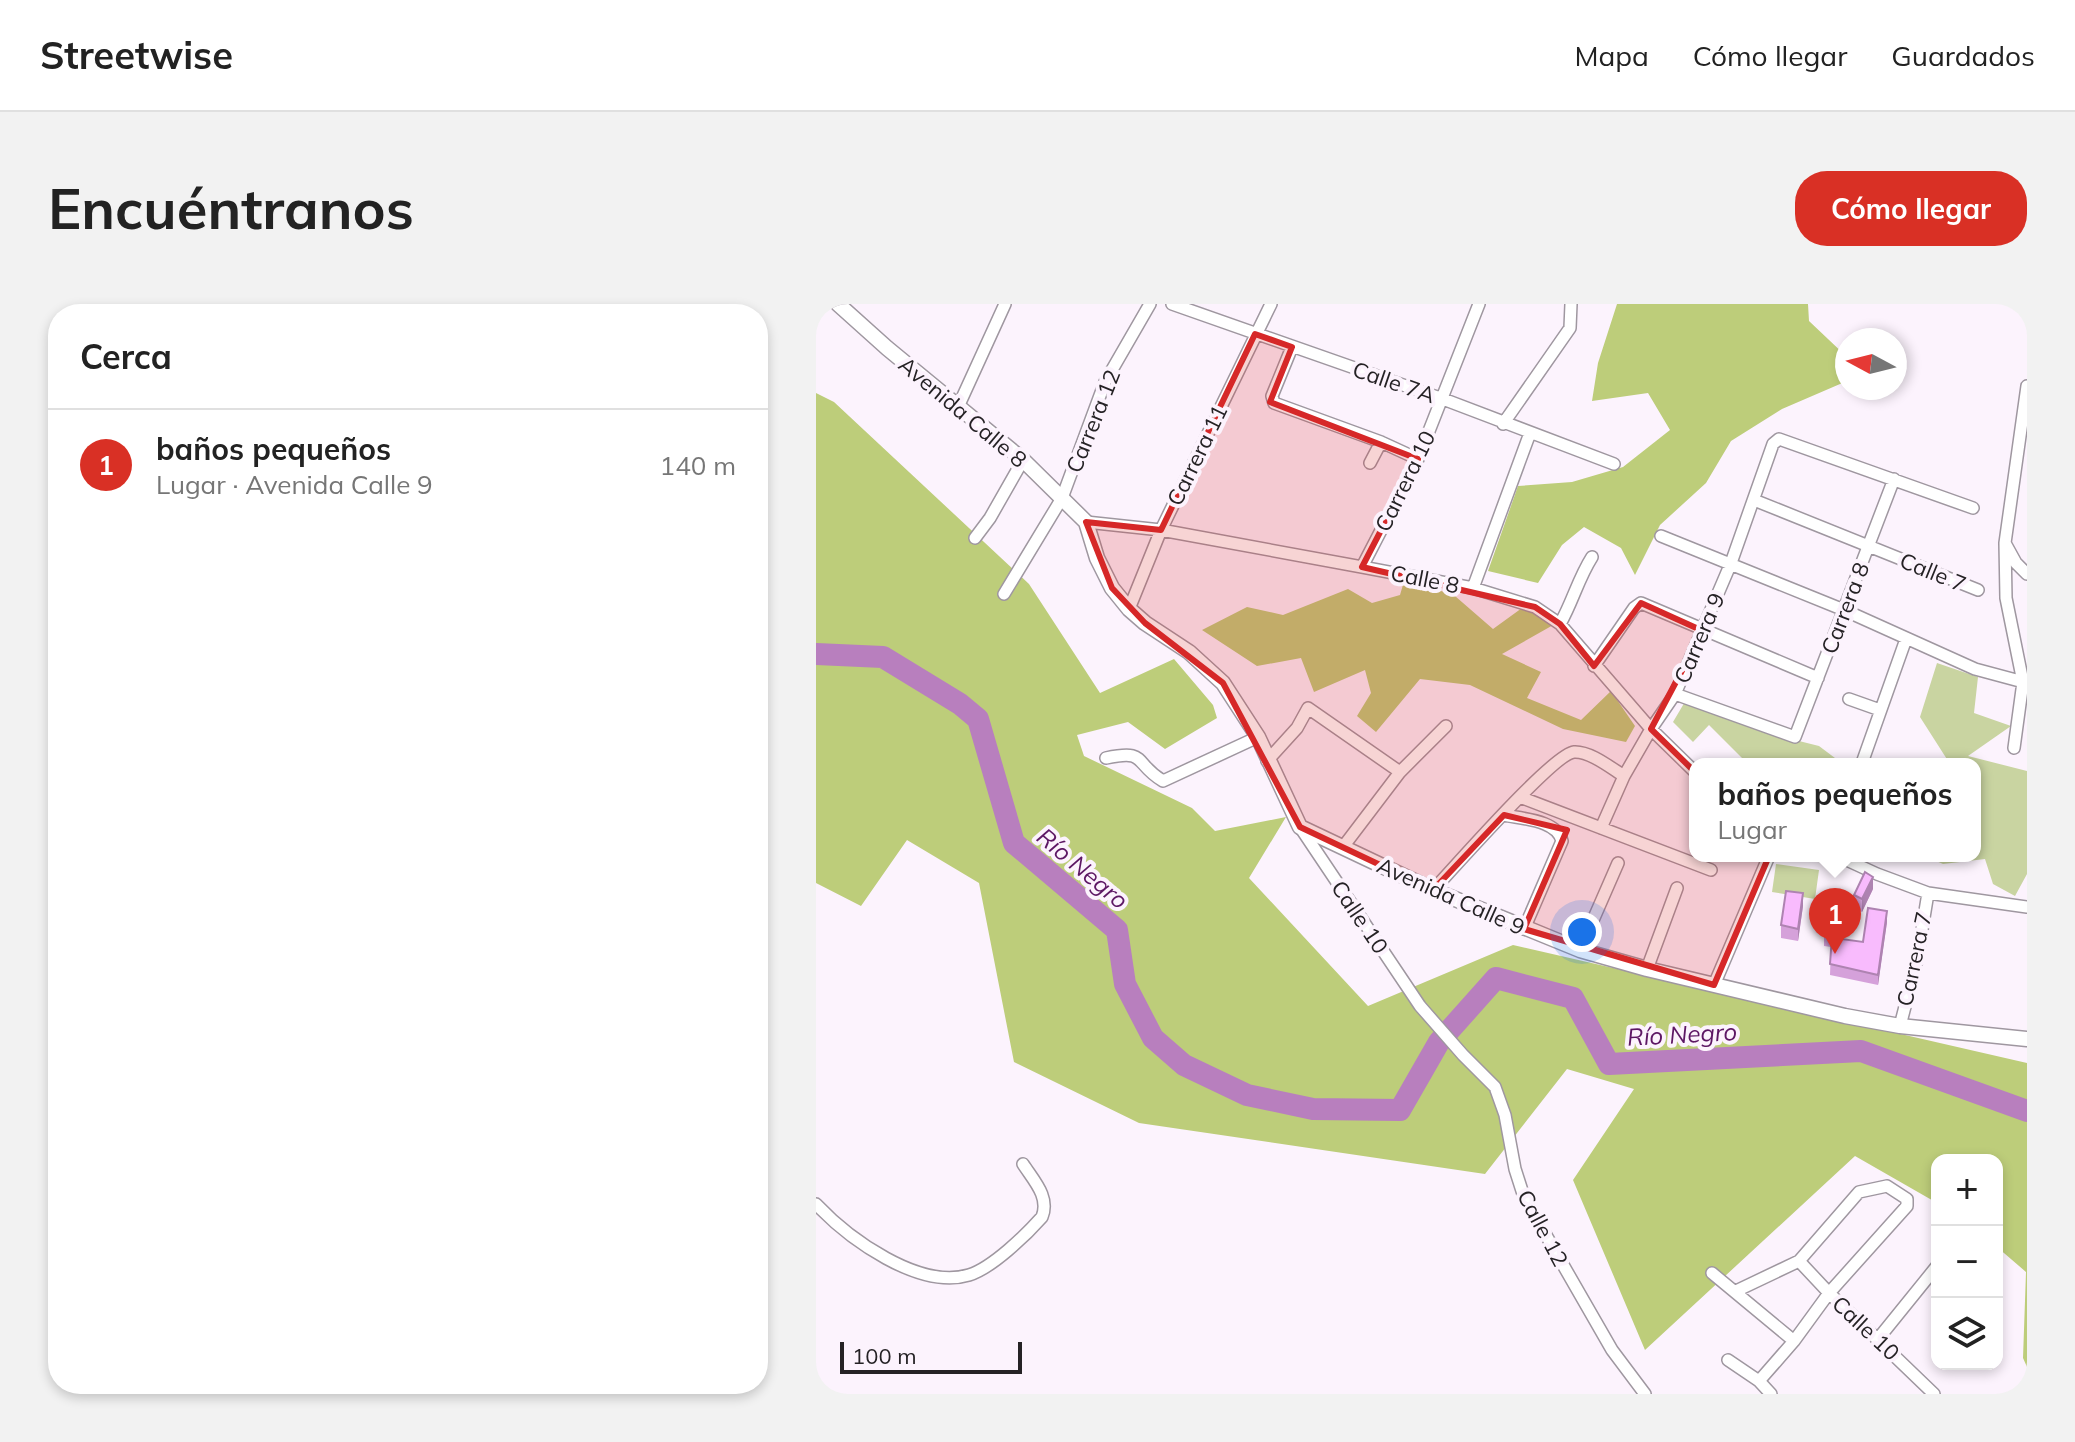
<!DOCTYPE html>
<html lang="es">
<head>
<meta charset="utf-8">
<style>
  :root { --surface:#fff; --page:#f2f2f2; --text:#222; --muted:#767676; --line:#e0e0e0; --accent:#d93025 }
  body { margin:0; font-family:Mulish,sans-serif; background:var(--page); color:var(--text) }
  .controls { position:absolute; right:24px; bottom:24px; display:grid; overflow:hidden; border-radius:16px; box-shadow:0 4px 12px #0003 }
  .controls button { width:72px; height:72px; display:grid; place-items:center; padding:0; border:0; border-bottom:2px solid var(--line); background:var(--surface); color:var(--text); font:40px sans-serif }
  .compass { position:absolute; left:1019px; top:24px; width:72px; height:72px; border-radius:50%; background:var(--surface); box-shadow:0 4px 12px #0003; rotate:277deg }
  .scale { position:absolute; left:24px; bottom:20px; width:182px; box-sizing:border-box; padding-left:8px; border:4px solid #252225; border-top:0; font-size:22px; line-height:28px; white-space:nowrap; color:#252225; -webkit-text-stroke:6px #fcf3fd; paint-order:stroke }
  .you { position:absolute; left:766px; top:628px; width:28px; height:28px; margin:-20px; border:6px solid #fff; border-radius:50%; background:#1a73e8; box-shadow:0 0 0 12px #1a73e833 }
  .badge { display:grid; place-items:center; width:52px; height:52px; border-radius:50%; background:var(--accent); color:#fff; font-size:26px; font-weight:700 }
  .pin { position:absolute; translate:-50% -66px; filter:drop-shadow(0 2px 4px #0008) }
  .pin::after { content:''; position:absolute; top:42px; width:28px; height:24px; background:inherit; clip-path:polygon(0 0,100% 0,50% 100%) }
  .popup { position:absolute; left:873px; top:454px; width:292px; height:104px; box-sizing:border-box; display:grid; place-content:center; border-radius:16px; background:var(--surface); filter:drop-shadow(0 2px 6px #0005); font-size:26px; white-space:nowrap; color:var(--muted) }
  .popup b { font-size:30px; color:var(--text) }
  .popup::after { content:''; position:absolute; left:50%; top:100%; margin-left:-16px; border:16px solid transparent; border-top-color:var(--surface) }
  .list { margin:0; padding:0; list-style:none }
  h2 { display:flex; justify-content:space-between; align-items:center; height:104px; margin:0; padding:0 32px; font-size:34px }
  h2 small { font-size:26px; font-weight:400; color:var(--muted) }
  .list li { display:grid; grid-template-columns:52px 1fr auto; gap:24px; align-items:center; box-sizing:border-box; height:112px; padding:0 32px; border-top:2px solid var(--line) }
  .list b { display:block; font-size:30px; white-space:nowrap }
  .list p { margin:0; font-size:26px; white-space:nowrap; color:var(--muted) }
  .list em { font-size:26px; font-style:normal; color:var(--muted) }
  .icon { flex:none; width:44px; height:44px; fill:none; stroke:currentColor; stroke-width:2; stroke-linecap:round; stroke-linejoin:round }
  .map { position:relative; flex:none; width:1211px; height:1090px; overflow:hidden; border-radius:32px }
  header { display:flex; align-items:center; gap:48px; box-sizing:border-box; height:112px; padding:0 40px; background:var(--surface); border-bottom:2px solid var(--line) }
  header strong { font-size:38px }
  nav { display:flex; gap:44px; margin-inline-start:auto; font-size:28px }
  .intro { display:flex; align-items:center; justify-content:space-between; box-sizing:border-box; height:192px; padding:0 48px }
  h1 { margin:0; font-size:56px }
  .button { padding:20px 36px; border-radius:32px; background:var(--accent); color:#fff; font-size:28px; font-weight:700 }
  main { display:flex; gap:48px; padding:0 48px }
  aside { flex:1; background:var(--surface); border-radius:32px; box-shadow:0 4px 12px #0003 }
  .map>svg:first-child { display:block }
</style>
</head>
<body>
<header>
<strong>Streetwise</strong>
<nav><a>Mapa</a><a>Cómo llegar</a><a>Guardados</a></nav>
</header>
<div class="intro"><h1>Encuéntranos</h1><a class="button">Cómo llegar</a></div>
<main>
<aside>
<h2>Cerca<small></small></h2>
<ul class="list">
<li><span class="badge">1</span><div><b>baños pequeños</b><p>Lugar · Avenida Calle 9</p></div><em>140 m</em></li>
</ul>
</aside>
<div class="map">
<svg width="1211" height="1090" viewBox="0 0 1211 1090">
  <rect width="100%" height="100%" fill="#fcf3fd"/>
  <path fill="#c9d4a1" d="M1121,359L1162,373L1158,409L1195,422L1152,452L1211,467V570L1199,592L1177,580L1169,555L1127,560L1109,552H1159V460H1134L1104,413Z
    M870,396L959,431L1003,442L1027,460H932L893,421L877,438L857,418Z
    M960,560L1003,566L999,595L956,588Z"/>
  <path fill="#bdcd7a" d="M801,0H992L993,17L1031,53V77L966,105L915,137L890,179L844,221L819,271L805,244L768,223L746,241L722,279L672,267L702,182L756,178L807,163L854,126L832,89L776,97L782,59Z
    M0,89L18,98L213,280L284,389L358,355L397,401L401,414L349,445L312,418L261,431L268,452L376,504L399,527L470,513L433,574L552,702L697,641L1211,759V1063L1207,1054L1210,968L1181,943V856H1121V899L1039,852L829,1046L757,876L818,785L751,765L669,870L323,819L198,758L163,579L91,536L45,602L0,579Z
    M589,274L639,292L677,325L706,304L739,320L686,350L725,368L711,394L765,416L795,387L819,422L810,438L747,425L654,381L604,375L560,428L541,412L555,389L549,366L498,388L485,354L441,362L386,326L431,303L467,311L532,285L556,299L584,291Z"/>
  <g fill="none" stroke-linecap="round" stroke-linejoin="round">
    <path stroke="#b87fbe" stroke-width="22" d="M0,350L67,353L144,400L162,415L198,539L301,626L309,680L337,734L368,761L431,791L497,805L584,806L623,738L680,674L757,694L793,760L1045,747L1211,807"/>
    <defs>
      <path id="street" d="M356,0L627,95L798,160
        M476,43L456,92L458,99L565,138L602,155
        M1211,82L1189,239L1200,259L1211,270
        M142,103L189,0
        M687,120L754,24L755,0
        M554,159L565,138
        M938,196L1162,286
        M270,218L345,226L546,263L657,284L719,303L744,320L835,425L879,468
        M845,232L1028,306L1159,365L1211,379
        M159,234L174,214L207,156
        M1189,239L1190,294L1207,378L1198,444
        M546,263L602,155L663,0
        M657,284L714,129
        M188,290L246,194L289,78L334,0
        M313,305L345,226L455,0
        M744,320C757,297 762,275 776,253
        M778,362L818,304L825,299L1002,374
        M859,390L979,433L1078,175
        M1033,395L1064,406
        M290,454C332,445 317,459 347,477L442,433
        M451,457L481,424L492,404L584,468
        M1046,459L1090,335
        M704,493L895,566
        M688,511C707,515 741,516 746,537L708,625
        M484,523L604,702L647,751L679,783L689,811L699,865L708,893L796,1046L829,1090
        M785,524L808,472L835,425L859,390L915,259L957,140L963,135L1157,204
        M527,543L584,468L630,422
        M1022,552L1061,570L1112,589L1211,603
        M617,586C638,564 737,450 758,448C774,447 795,464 808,472
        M764,646L802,559
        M831,665L861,584
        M898,681L953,552
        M1084,722L1101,656L1112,589
        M0,900C33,935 103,986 153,971C176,964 210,931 226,913C234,893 218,877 207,860
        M983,957L1013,989L1118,1090
        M896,969L978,1037
        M920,987L983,957L1043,888L1071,882L1091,895V902L1013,989L978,1037L943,1077
        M1062,1035L1121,962
        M912,1056L943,1077L955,1090"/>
      <path id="secondary" d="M22,0L71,44L207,156L270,218L281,254L296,284L313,305L329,319L373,348L407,379L442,433L484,523L617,586L764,646L831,665L1029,712L1084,722L1211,735"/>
    </defs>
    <use href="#street" stroke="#9f97a0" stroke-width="14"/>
    <use href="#secondary" stroke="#9f97a0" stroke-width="17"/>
    <use href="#street" stroke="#fff" stroke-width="11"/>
    <use href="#secondary" stroke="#fff" stroke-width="14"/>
  </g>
  <path fill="#d5a1da" d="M1057,585L1046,608L1038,604V591Z
    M987,602L982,637L965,634V621Z
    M1031,609L1027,636L1047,638L1071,618L1062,681L1014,671L1015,643L1008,642V631Z"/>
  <path fill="#ae83b1" d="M1057,573V585L1046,608V595Z
    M987,589V602L982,637V625Z
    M1031,598V609L1025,646V635Z
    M1071,607V618L1062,681V671Z"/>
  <path fill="#f8bbfd" stroke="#ae83b1" stroke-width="2" d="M1049,568L1057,573L1046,595L1038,591Z
    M970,587L987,589L982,625L965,621Z
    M1014,596L1031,598L1025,635L1047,638L1052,604L1071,607L1062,671L1014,660L1016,632L1008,631Z"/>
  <path fill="#d62828" fill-opacity="0.2" stroke="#d62828" stroke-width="6" stroke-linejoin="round" d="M439,30L476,43L454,98L602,155L546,263L719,303L744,320L778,362L825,299L887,327L835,425L881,470L965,524L898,681L708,625L751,526L688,511L617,586L484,523L407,379L329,319L296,284L270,218L345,226Z"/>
  <g text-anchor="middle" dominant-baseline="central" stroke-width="8" stroke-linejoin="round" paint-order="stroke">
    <g font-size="22" fill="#252225" stroke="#fcf3fd">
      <text transform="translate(578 78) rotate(19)">Calle 7A</text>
      <text transform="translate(147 108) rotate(40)">Avenida Calle 8</text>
      <text transform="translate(277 117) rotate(-68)">Carrera 12</text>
      <text transform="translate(381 151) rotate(-64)">Carrera 11</text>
      <text transform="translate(589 177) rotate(-64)">Carrera 10</text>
      <text transform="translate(1117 268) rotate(22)">Calle 7</text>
      <text transform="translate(609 275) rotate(11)">Calle 8</text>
      <text transform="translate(1029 304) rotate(-69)">Carrera 8</text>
      <text transform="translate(883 334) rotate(-67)">Carrera 9</text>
      <text transform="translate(635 592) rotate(24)">Avenida Calle 9</text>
      <text transform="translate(544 613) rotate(56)">Calle 10</text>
      <text transform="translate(1098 655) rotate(-78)">Carrera 7</text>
      <text transform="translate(727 924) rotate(62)">Calle 12</text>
      <text transform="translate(1050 1024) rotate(43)">Calle 10</text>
    </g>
    <g font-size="24" font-style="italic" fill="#5d1764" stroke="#fcf3fd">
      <text transform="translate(267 564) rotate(40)">Río Negro</text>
      <text transform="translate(866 730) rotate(-3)">Río Negro</text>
    </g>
  </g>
</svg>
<div class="controls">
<button>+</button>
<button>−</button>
<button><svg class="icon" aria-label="layers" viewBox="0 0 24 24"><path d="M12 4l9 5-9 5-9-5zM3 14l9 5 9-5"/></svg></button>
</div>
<svg class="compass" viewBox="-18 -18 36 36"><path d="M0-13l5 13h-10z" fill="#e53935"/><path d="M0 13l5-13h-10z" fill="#767676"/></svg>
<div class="scale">100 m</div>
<div class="you"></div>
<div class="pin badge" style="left:1019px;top:650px">1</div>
<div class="popup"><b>baños pequeños</b>Lugar</div>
</div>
</main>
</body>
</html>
